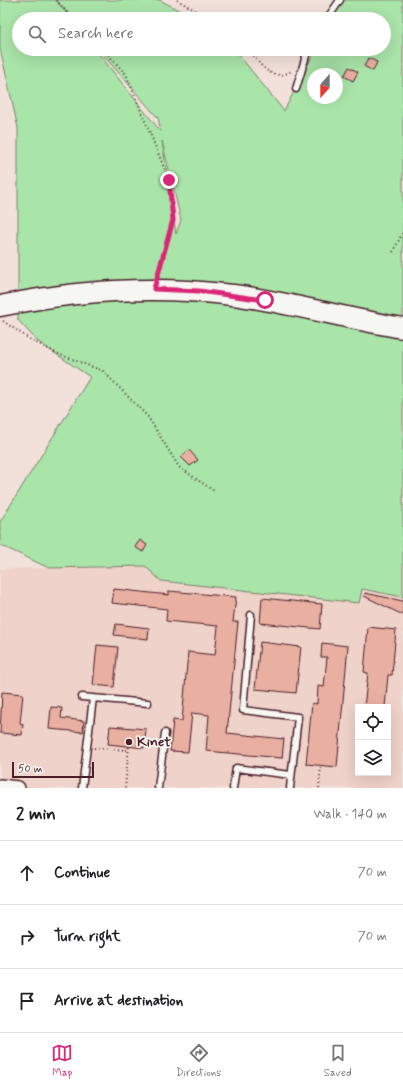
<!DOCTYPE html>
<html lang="en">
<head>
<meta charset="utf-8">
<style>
  :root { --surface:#fff; --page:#f6f6f6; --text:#202124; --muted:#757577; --line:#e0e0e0; --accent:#db2777 }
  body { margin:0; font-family:Mynerve,sans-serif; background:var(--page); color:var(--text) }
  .controls { position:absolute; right:12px; bottom:12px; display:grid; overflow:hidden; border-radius:0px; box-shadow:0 4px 16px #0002 }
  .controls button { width:36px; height:36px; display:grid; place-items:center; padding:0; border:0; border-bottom:1px solid var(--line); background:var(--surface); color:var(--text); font:20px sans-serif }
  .compass { position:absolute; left:307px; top:68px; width:36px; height:36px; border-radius:50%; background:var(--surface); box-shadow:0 4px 16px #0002; rotate:201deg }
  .scale { position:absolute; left:12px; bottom:10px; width:82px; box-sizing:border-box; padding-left:4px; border:2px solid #4a1f2b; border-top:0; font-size:11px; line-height:14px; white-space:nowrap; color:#4a1f2b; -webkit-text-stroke:3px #f6f6f2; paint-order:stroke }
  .stop { position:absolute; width:12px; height:12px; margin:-9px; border:3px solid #db2777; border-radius:50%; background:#fff }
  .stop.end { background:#db2777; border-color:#fff; box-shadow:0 1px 4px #0008 }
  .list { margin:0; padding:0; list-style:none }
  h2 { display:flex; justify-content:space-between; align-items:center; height:52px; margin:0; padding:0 16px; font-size:17px }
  h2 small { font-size:13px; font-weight:400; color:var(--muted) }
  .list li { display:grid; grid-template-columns:26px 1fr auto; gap:12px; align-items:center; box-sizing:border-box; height:64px; padding:0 16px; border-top:1px solid var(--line) }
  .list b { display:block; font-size:15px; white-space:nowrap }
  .list em { font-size:13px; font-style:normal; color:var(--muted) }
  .icon { flex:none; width:22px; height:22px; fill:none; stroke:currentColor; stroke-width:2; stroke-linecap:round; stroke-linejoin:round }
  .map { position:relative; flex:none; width:403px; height:788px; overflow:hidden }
  .search { position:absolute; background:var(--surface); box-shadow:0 4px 16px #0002; left:12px; right:12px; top:12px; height:44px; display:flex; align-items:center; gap:10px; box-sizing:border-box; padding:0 14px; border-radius:22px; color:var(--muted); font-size:15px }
  .sheet { height:244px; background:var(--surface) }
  nav { display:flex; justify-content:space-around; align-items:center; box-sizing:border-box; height:56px; border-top:1px solid var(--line); background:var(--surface); font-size:11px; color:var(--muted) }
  nav a { display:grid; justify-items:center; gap:2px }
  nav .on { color:var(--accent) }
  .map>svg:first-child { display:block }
</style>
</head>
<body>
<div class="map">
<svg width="403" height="788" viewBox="0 0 403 788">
  <rect width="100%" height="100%" fill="#f2e1da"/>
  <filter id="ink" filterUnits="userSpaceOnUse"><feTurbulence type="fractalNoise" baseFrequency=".025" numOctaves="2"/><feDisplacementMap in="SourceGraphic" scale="8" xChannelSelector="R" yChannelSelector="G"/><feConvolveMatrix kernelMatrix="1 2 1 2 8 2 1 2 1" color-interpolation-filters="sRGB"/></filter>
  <g filter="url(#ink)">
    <path fill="#efd2c9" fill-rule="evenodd" d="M145,566L161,581L359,603L361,589L403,597V788H0V569ZM358,707H388V773H358Z"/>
    <path fill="#a9e4a9" stroke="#7a826a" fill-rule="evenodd" d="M0,0H56L71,19H19V49H95L161,132L158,118L98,49H234L284,111L316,49H384V19H332L342,0H403V597L362,589L359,603L161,581L145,566L49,568L0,545V522L90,377L37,341L18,320V128L0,48ZM313,74H337V98H313ZM162,141L181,220L176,234Z
      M56,0H160L195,19H73Z"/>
    <path fill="#e9b0a2" stroke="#4a1f2b" d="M369,58L377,62L373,71L364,66Z
      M349,67L358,72L353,81L344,76Z
      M189,450L198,460L190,466L181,457Z
      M140,540L147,545L143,552L135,547Z
      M114,589L169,595V591L236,597L233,622H238L227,733L284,739L282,758L206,751L209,715L192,713L188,752L170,751L173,720L182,721L188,652L215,655L218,626L166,621L167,609L112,603Z
      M365,593L403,601V615L364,596Z
      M262,598L322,604L320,629L260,623Z
      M116,624L149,628L148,639L114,635Z
      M368,627L396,630L392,675H388L385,707H364L368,673L364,672Z
      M260,642L301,647L296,693L255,689Z
      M322,643L348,646L337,767L306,764L312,703L317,704L318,686L324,687L327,657H321Z
      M97,645L118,647L114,687L93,685Z
      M2,692L23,694L20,723L23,724L22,735L0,733Z
      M51,707L62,708L61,718L84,721L83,732L49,729Z
      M110,726L146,729L144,748L108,744Z"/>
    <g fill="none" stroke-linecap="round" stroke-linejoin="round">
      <defs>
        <path id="lane" d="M327,19L340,0
          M296,89L308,49
          M251,615L243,710L298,717L290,788
          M82,697L148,703
          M82,788L93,698
          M158,788L165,733
          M233,788L236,768L291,775"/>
        <path id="street" d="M0,786L18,788"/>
        <path id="primary" d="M0,306C77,290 154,285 233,295C290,302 346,319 403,328"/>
      </defs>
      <use href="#lane" stroke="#4a1f2b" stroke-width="9"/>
      <use href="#street" stroke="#4a1f2b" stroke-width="16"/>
      <use href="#primary" stroke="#4a1f2b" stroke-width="23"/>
      <path stroke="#4a1f2b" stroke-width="2" stroke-dasharray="1 3" stroke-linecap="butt" d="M56,0L73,19
        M177,0L211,19
        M103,49L126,74L169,180L173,219L158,274
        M249,49C259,64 272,84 293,70
        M393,252L403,232
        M3,321L31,340L56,353L103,371L148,417L179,467L214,491
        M94,748L129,750
        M125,788L129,746
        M319,788L321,766"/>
      <use href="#lane" stroke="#f6f6f2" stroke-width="6"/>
      <use href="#street" stroke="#f6f6f2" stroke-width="13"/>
      <use href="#primary" stroke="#f6f6f2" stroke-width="20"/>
    </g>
  </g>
  <g fill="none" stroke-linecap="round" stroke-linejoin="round" filter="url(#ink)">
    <path stroke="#db2777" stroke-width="5" d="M169,180L173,220L154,289L199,291L265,300"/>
  </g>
  <circle fill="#4a1f2b" stroke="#f6f6f2" stroke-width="1.5" cx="129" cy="742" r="4"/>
  <g text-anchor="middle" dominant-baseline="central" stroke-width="3.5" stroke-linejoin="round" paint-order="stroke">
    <g font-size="14" font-weight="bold" fill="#4a1f2b" stroke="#f6f6f2" text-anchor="start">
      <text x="137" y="742">Kinet</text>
    </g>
  </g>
</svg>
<div class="controls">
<button><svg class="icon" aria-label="locate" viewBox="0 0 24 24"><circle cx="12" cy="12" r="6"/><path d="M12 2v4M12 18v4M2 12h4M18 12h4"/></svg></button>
<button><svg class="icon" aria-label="layers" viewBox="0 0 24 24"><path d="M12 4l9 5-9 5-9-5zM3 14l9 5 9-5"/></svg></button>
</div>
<svg class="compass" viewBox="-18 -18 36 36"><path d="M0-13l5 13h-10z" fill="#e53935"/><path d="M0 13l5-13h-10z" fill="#757577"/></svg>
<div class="scale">50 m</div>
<div class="stop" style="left:265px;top:300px"></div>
<div class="stop end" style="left:169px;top:180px"></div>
<div class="search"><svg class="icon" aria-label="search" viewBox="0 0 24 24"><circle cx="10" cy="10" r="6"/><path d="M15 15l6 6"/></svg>Search here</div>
</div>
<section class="sheet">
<h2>2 min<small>Walk · 140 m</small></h2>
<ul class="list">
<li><svg class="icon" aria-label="ahead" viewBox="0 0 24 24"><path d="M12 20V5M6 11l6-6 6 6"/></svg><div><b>Continue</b></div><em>70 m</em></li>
<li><svg class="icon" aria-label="right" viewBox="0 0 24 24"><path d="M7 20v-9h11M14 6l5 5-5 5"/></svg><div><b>Turn right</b></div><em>70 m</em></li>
<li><svg class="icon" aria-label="arrive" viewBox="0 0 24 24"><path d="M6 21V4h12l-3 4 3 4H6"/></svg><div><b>Arrive at destination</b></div></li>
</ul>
</section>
<nav>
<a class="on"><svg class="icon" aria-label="map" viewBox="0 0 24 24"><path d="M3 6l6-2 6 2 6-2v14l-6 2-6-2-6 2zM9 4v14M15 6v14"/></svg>Map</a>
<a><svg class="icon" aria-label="directions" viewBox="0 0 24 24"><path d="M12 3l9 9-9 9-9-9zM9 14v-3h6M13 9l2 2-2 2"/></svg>Directions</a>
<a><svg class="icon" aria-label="saved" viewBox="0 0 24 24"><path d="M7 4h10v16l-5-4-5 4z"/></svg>Saved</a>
</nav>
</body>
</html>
